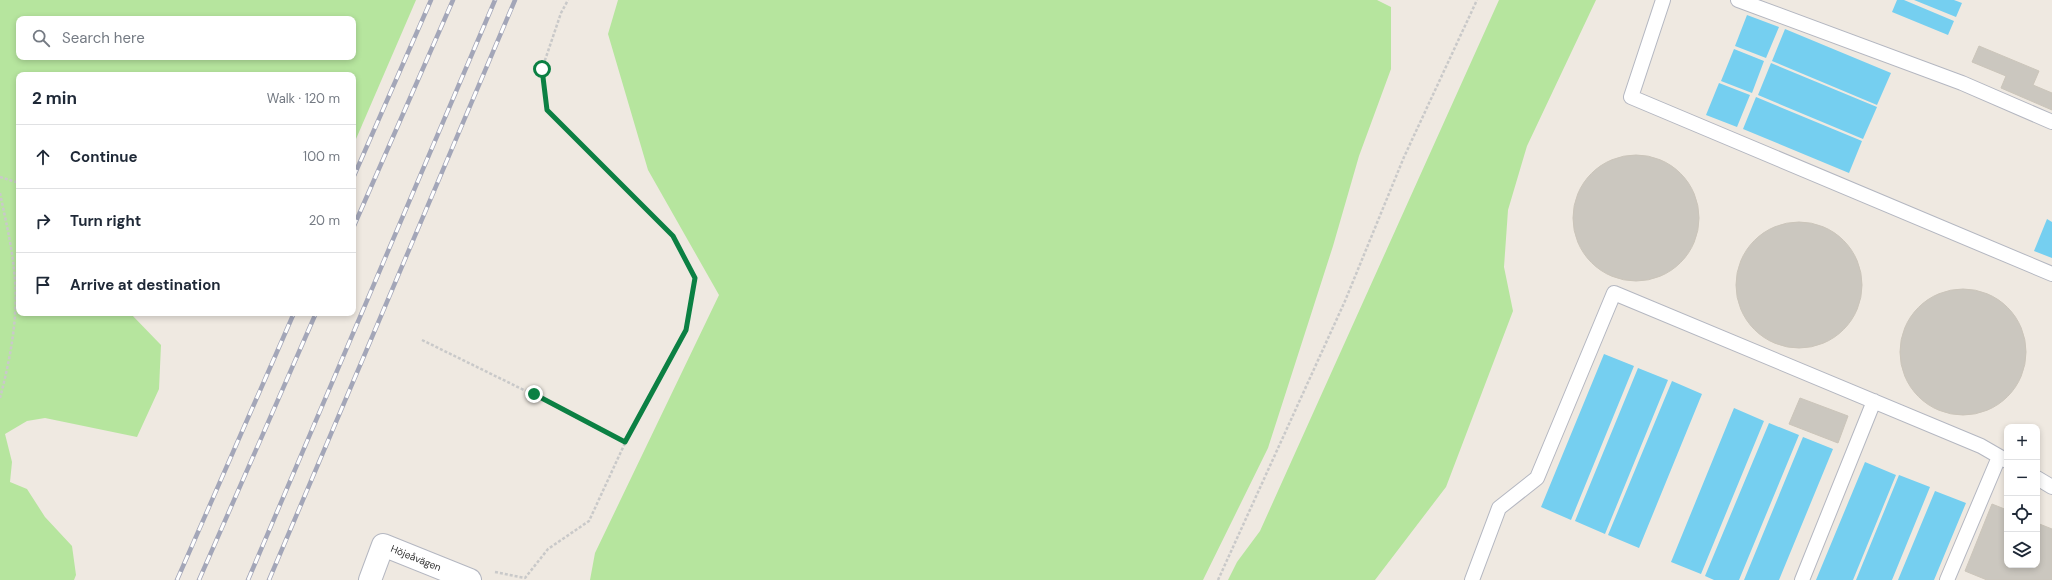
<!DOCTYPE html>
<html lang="en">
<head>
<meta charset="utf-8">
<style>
  :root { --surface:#fff; --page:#f6f6f7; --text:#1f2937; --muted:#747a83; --line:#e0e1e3 }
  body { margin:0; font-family:"DM Sans",sans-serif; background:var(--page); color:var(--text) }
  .controls { position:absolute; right:12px; bottom:12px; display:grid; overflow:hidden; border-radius:8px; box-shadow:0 2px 6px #0003 }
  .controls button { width:36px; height:36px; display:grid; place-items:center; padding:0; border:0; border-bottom:1px solid var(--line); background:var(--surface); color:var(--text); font:20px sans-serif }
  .stop { position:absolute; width:12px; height:12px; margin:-9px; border:3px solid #0b8043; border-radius:50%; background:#fff }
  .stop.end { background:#0b8043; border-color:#fff; box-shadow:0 1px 4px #0008 }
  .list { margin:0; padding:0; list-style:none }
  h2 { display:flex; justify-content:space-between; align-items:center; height:52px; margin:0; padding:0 16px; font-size:17px }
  h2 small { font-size:13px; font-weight:400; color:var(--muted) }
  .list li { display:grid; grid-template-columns:26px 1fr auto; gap:12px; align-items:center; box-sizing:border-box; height:64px; padding:0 16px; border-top:1px solid var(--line) }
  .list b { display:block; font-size:15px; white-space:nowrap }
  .list em { font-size:13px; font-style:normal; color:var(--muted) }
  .icon { flex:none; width:22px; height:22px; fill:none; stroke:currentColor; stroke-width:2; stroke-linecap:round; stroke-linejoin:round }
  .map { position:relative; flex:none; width:2052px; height:580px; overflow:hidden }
  .search { position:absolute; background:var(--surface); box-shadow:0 2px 6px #0003; left:16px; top:16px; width:340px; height:44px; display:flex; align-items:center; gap:10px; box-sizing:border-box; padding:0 14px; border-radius:8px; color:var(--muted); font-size:15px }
  .panel { position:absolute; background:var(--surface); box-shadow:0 2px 6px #0003; left:16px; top:72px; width:340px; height:244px; border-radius:8px }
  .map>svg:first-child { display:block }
</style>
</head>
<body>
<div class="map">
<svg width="2052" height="580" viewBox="0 0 2052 580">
  <rect width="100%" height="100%" fill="#efe9e1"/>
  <path fill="#b6e59e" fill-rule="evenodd" d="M0,0H416L353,146V75H19V313H130L161,345L159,389L137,437L45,418L27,421L5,434L12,462L10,482L27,489L45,517L72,546L76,575L74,580H0ZM19,19H353V57H19Z
    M618,0H1377L1391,7V69L1359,156L1333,246L1268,448L1203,580H590L595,553L719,295L648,170L608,34Z
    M1499,0H1596L1527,146L1508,210L1504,267L1513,311L1446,487L1375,580H1228L1237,562L1260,531Z"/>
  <path fill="#75cff0" d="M1897,0H1904L1954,21L1948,35L1892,12Z
    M1914,0H1954L1962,3L1956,17Z
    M1747,15L1779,27L1766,58L1735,46Z
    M1785,29L1891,73L1877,105L1772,61Z
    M1734,49L1764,61L1752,93L1721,81Z
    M1771,63L1877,107L1863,139L1758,95Z
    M1719,83L1750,95L1737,127L1706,115Z
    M1756,97L1862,141L1849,173L1743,129Z
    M2047,219L2052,222V258L2034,251Z
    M1604,354L1634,366L1571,520L1541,507Z
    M1638,368L1668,380L1605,534L1575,521Z
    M1672,381L1702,394L1639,548L1608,535Z
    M1734,408L1764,421L1701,574L1671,562Z
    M1769,423L1799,435L1739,580H1714L1705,576Z
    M1803,437L1833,449L1779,580H1744Z
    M1865,462L1896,475L1853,580H1816Z
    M1899,475L1930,487L1892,580H1856Z
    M1935,491L1966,503L1934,580H1898Z"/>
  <path fill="#cbc7bf" stroke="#cbc5ba" d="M1979,46L2039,71L2033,85L2052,93V110L2001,88L2006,76L1972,62Z
    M1573 218a63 63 0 1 1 126 0a63 63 0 1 1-126 0Z
    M1736 285a63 63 0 1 1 126 0a63 63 0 1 1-126 0Z
    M1900 352a63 63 0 1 1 126 0a63 63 0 1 1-126 0Z
    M1800,398L1848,416L1838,443L1789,424Z
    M1992,504L2007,510V565H2037V523L2052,529V580H1987L1965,571Z"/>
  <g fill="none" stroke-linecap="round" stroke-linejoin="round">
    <defs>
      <path id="service" d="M1663,0L1631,97L2052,274
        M1738,0L1962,83L2052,122
        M2037,478L2052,487
        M1472,580L1499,508L1537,478L1614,293L1981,446L2007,461
        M1802,580L1874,401
        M1947,580L1999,457"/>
      <path id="minor" d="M370,580L383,545L470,580"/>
    </defs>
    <use href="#service" stroke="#b4b7c1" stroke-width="16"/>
    <use href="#minor" stroke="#b4b7c1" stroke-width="24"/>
    <path stroke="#c9c9c9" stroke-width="2.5" stroke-dasharray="3 2" stroke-linecap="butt" d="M0,177L19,183
      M0,193C6,222 13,251 15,280C18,319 10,360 0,398
      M422,340L534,395L625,443
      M495,572L525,578L548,549L589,521L625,443L686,330L695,278L673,236L547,110L542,69L561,13L568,0
      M1218,580L1345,301L1404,157L1477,0"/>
    <use href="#service" stroke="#fff" stroke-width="14"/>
    <use href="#minor" stroke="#fff" stroke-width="22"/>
    <defs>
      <path id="rail" d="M353,178L431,0
        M353,228L453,0
        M177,580L294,313
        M199,580L316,313
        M248,580L495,0
        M269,580L515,0"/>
    </defs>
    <use href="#rail" stroke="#a3a6b8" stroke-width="4.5"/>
    <use href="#rail" stroke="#fff" stroke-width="3" stroke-dasharray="9" stroke-linecap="butt"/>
  </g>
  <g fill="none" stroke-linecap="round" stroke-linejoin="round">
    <path stroke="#0b8043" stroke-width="5" d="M534,394L625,442L686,330L695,278L673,236L547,110L542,69"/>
  </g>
  <g text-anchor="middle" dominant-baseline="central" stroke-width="3" stroke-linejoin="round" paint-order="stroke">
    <g font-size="10" fill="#2e2e2e" stroke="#fff">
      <text transform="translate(416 558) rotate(22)">Höjeåvägen</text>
    </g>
  </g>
</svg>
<div class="controls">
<button>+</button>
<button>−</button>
<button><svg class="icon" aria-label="locate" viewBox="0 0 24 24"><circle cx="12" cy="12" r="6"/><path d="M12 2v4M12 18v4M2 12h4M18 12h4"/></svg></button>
<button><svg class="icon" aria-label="layers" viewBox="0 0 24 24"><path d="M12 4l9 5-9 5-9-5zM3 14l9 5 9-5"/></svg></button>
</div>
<div class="stop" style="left:542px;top:69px"></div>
<div class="stop end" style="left:534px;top:394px"></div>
<div class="search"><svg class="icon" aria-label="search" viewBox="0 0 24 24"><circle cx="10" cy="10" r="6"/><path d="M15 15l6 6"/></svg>Search here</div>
<section class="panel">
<h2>2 min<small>Walk · 120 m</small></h2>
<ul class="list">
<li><svg class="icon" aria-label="ahead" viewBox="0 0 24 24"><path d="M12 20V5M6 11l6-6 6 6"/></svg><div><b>Continue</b></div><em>100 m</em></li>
<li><svg class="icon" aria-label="right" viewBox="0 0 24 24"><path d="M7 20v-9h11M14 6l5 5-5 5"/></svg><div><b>Turn right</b></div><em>20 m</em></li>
<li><svg class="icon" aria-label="arrive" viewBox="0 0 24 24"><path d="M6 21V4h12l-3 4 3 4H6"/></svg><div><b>Arrive at destination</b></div></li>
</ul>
</section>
</div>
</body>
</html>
